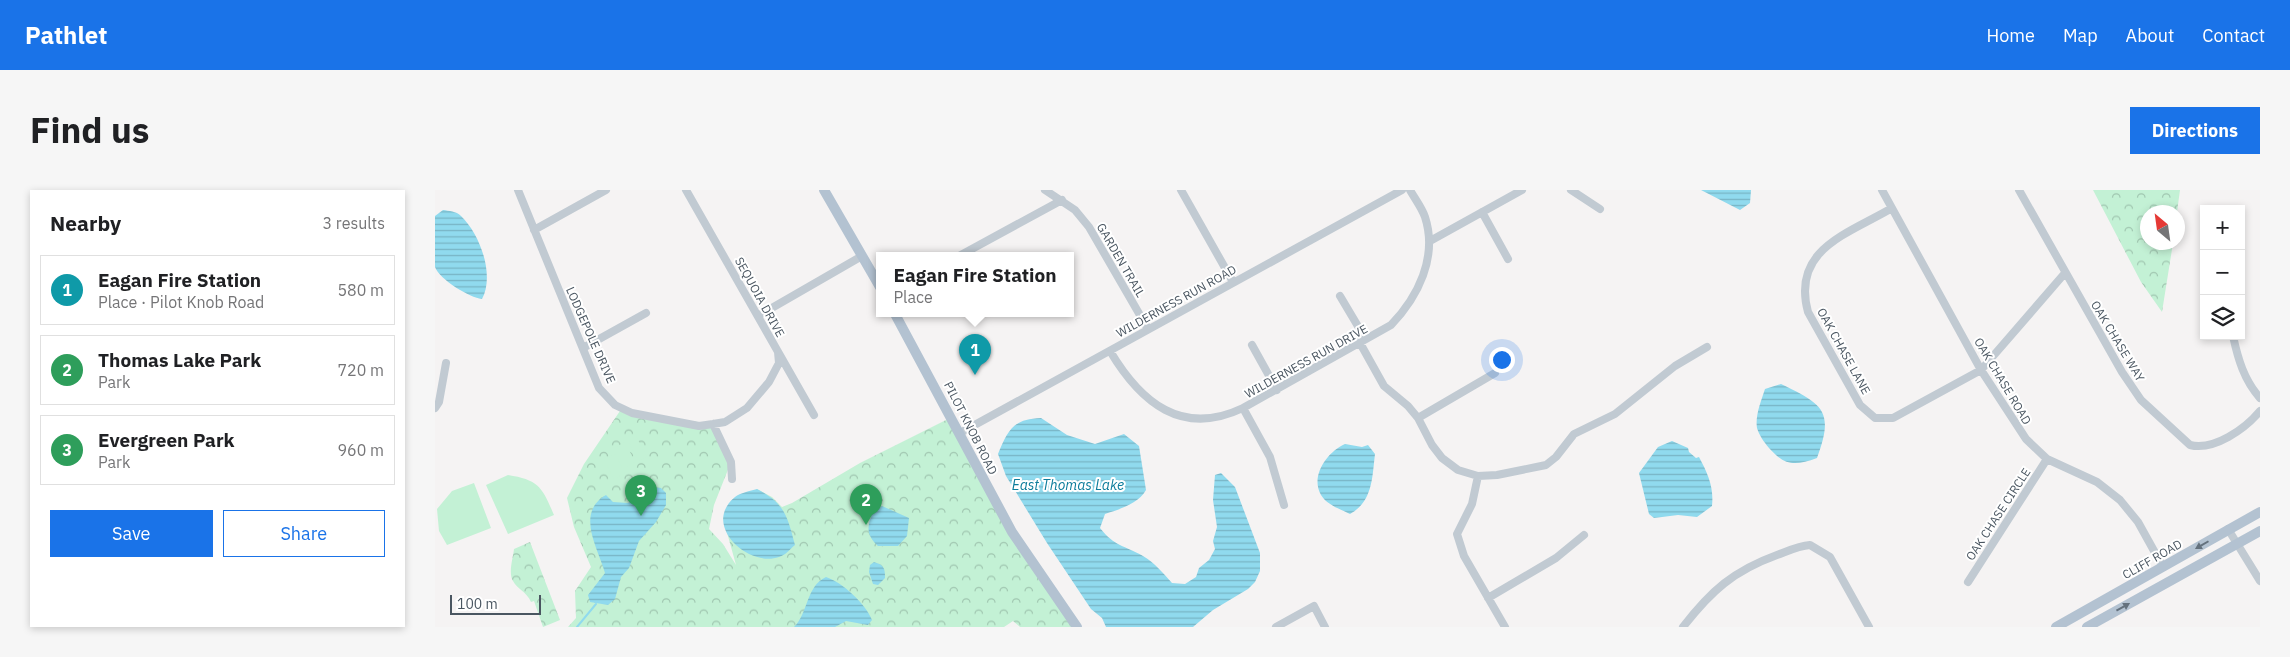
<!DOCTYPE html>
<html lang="en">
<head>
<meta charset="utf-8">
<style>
  :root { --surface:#fff; --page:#f6f6f6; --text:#202124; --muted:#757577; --line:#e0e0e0; --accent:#1a73e8 }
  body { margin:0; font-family:"IBM Plex Sans",sans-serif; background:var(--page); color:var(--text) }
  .controls { position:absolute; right:15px; top:15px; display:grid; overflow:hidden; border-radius:0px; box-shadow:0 2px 8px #0003 }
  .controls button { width:45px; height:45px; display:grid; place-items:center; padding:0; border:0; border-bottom:1px solid var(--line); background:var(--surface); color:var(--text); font:25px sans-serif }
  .compass { position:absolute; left:1705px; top:15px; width:45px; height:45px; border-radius:50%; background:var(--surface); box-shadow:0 2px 8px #0003; rotate:331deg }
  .scale { position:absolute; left:15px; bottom:12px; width:91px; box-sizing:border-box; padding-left:5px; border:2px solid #4a5661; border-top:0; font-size:14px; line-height:18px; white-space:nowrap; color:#4a5661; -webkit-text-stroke:4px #fff; paint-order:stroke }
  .you { position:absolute; left:1066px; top:169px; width:18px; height:18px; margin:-12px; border:4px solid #fff; border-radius:50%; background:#1a73e8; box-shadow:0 0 0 8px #1a73e833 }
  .badge { display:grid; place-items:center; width:32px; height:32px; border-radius:50%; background:var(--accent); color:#fff; font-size:16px; font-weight:700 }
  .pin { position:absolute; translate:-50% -41px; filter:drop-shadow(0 1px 2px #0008) }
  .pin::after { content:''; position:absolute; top:26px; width:18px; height:15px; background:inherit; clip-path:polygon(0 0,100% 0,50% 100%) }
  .popup { position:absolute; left:441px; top:62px; width:198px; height:65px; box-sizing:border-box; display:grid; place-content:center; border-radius:0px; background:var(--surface); filter:drop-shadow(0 1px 4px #0005); font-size:16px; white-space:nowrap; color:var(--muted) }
  .popup b { font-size:19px; color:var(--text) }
  .popup::after { content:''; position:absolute; left:50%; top:100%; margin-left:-10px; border:10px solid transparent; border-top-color:var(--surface) }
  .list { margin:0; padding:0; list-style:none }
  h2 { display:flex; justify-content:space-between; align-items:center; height:65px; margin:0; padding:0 20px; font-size:21px }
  h2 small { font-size:16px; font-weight:400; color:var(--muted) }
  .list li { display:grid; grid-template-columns:32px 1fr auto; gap:15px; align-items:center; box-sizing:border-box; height:70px; margin:0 10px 10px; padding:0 10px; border:1px solid var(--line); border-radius:0px }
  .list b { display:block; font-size:19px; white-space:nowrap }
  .list p { margin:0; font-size:16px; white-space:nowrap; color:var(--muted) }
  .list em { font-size:16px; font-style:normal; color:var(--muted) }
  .actions { display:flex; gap:10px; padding:15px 20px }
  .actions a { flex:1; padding:11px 0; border:1px solid var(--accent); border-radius:0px; text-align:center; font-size:18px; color:var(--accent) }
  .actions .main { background:var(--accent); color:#fff }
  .icon { flex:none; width:28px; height:28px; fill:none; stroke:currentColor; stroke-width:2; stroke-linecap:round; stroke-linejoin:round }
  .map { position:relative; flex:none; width:1825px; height:437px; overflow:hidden; border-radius:0px }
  header { display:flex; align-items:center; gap:30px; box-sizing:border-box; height:70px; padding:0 25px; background:var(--accent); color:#fff }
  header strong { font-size:24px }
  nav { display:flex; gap:28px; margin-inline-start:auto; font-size:18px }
  .intro { display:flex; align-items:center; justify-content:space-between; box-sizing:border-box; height:120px; padding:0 30px }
  h1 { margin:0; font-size:35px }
  .button { padding:12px 22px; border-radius:0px; background:var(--accent); color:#fff; font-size:18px; font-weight:700 }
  main { display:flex; gap:30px; padding:0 30px }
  aside { flex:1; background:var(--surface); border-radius:0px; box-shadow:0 2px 8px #0003 }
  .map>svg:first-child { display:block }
</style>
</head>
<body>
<header>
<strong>Pathlet</strong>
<nav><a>Home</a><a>Map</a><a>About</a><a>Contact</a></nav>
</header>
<div class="intro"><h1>Find us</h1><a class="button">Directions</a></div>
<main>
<aside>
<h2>Nearby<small>3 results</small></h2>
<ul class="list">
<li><span class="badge" style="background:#0f9aa8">1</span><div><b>Eagan Fire Station</b><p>Place · Pilot Knob Road</p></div><em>580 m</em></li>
<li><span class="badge" style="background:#2e9e5b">2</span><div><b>Thomas Lake Park</b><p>Park</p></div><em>720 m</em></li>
<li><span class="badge" style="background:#2e9e5b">3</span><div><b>Evergreen Park</b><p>Park</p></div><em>960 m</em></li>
</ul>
<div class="actions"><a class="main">Save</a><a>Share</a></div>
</aside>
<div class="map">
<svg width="1825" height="437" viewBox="0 0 1825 437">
  <defs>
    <pattern id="park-crowns" width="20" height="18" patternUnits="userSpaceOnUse" patternTransform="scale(1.25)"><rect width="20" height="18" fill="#c3f1d5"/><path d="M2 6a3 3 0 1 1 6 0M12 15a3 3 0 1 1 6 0" fill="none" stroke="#a0c6b0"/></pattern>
    <pattern id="water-rules" width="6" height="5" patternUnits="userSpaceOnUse" patternTransform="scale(1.25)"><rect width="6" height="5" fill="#90daee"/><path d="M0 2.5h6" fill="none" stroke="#78b4c4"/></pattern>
  </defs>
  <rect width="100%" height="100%" fill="#f5f3f3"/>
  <path fill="url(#park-crowns)" d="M1658,0H1745L1742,22H1712V52L1738,53L1727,122L1706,92Z
    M187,218L202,224L278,234L296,272L279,315L274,339L288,354L301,375L288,328L322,299L337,307L347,317L357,313L425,273L517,227L550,294L641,437H585L578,431L569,437H133L141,428L140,401L156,377L139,337L132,308L149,274Z
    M95,352L125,430L108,437L99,411L96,412C92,402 82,399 78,391C73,383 78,368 79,359Z"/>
  <path fill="#c3f1d5" d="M201,246L212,267L203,271L193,250Z
    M190,252L200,272L191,277L181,257Z
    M180,264L190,283L179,289L169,270Z
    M73,285C104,290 107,297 119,325L73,344L51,295Z
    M39,293L56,338L12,355L4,341L2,319L17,301Z"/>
  <path fill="url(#water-rules)" d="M1266,0H1316L1315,13L1305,20Z
    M8,20C14,21 21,21 26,26C45,44 60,85 47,109C35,108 4,89 0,77C0,68 0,37 0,26Z
    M1346,194C1387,214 1400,220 1382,268C1360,276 1350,276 1334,258C1329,252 1324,245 1322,238C1320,226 1326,211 1330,199Z
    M606,228L632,245L660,254L689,244L704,256L711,300C703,314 685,319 670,324L665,338C680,357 689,355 708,366C720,373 728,383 737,393L750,394L761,387L764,378L774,370L780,359L778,351L782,337L778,310L780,285L786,283L800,297L825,363V381L820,392L813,399L778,420L758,437H671L667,428L656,419L612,353L571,286L563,264C573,240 578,229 606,228Z
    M1237,251L1253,258L1254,262L1261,268L1264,267C1273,284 1279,297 1277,316L1262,327L1243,325L1219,328L1214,324L1204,283L1223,257Z
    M910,254L927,257L933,255L940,264C937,288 938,311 915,324C905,319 892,315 886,305C875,286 892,262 910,254Z
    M218,297L226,298L231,303V315L221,332L204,351L194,378L186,387L180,409L173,415L155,412L153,405L170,383C163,358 140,323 171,305L178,312L193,313Z
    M322,299C350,314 352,325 360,355C355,359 351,365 344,367C313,378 266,335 300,307C305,303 315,301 322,299Z
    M447,316L474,328L472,346L463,356H443C430,344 432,335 439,320Z
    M439,372C449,375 450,378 450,388L443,395L438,394L434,382L435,375Z
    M391,387C407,392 431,414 437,430L433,435L411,431L400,437H359C373,424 371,396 391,387Z"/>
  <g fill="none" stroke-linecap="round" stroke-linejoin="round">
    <path stroke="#90daee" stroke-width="2" d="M142,437L161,414"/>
    <path stroke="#c1cad2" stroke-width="8" d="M83,0L164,198L180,215L197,223L264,236L278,234L290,232L312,218L334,192L344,173L343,162
      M251,0L379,225
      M610,0L640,20L654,37L713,139
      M746,0L798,92
      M1136,0L1165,19
      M1447,0L1546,180L1591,249L1612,269L1662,292L1685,310L1703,332L1728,377
      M1584,0L1687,182L1706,210L1755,255C1779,261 1810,239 1825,221
      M1457,18C1413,44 1356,59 1373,122L1425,215L1440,228H1458L1546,180L1630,83
      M1047,22L1073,69
      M99,40L171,0
      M995,51L1087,0
      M524,66L627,10
      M905,106L927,143L925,153L949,196L973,216L983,228L997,255L1007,268L1023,280L1043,286L1062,285L1111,275L1121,267L1139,244L1180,224L1240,176L1272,157
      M323,126L427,66
      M1798,146C1803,169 1809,190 1825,208
      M817,155L842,200
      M148,158L211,123
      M675,161C706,213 747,247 808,218L956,135C983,107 1003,67 990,27C987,18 980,9 975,0
      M0,218L4,212L11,173
      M808,218L835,267L849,315
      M983,228L1060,183
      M278,234L296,272L297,289
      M525,243L967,0
      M1043,286L1037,314L1022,344L1029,366L1070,437
      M1793,339L1825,391
      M1533,392L1612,269
      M1053,408L1121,368L1149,345
      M841,437L879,416L890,437
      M1248,437C1276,401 1298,381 1342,365C1353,361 1363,356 1375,355L1395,367L1434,437"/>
    <path stroke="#b3c2d1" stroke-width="10" d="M389,0L445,97
      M460,124L577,342L642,437
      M1621,437L1825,322
      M1652,437L1825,341"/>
  </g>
  <defs><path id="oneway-solid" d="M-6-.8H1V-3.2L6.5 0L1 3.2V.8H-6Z" transform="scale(1.25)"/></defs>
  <g fill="#64717d">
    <use href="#oneway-solid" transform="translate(1767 355) rotate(150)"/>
    <use href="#oneway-solid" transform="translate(1688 417) rotate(-29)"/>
  </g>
  <g text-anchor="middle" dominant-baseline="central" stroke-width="4" stroke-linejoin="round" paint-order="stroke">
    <g font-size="12" fill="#4a5661" stroke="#fff">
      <text transform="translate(686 70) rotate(60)">GARDEN TRAIL</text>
      <text transform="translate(325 107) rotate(61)">SEQUOIA DRIVE</text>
      <text transform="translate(741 111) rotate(-29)">WILDERNESS RUN ROAD</text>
      <text transform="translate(156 145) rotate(66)">LODGEPOLE DRIVE</text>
      <text transform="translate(1683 151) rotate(59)">OAK CHASE WAY</text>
      <text transform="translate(1409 161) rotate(61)">OAK CHASE LANE</text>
      <text transform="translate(871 171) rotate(-29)">WILDERNESS RUN DRIVE</text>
      <text transform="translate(1568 191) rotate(59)">OAK CHASE ROAD</text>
      <text transform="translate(536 238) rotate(63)">PILOT KNOB ROAD</text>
      <text transform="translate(1563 324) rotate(-57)">OAK CHASE CIRCLE</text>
      <text transform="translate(1717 369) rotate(-30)">CLIFF ROAD</text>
    </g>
    <g font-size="14" font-style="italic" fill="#0c7c9b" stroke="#fff">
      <text x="633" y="295">East Thomas Lake</text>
    </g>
  </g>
</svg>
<div class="controls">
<button>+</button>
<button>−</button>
<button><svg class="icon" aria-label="layers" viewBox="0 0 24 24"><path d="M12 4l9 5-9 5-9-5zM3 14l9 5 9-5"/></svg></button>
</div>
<svg class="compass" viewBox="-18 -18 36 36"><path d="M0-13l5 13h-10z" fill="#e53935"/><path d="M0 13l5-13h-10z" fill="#757577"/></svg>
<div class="scale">100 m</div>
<div class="you"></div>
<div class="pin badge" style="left:540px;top:185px;background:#0f9aa8">1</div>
<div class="popup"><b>Eagan Fire Station</b>Place</div>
<div class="pin badge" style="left:431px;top:335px;background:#2e9e5b">2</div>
<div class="pin badge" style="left:206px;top:326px;background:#2e9e5b">3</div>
</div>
</main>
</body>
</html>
